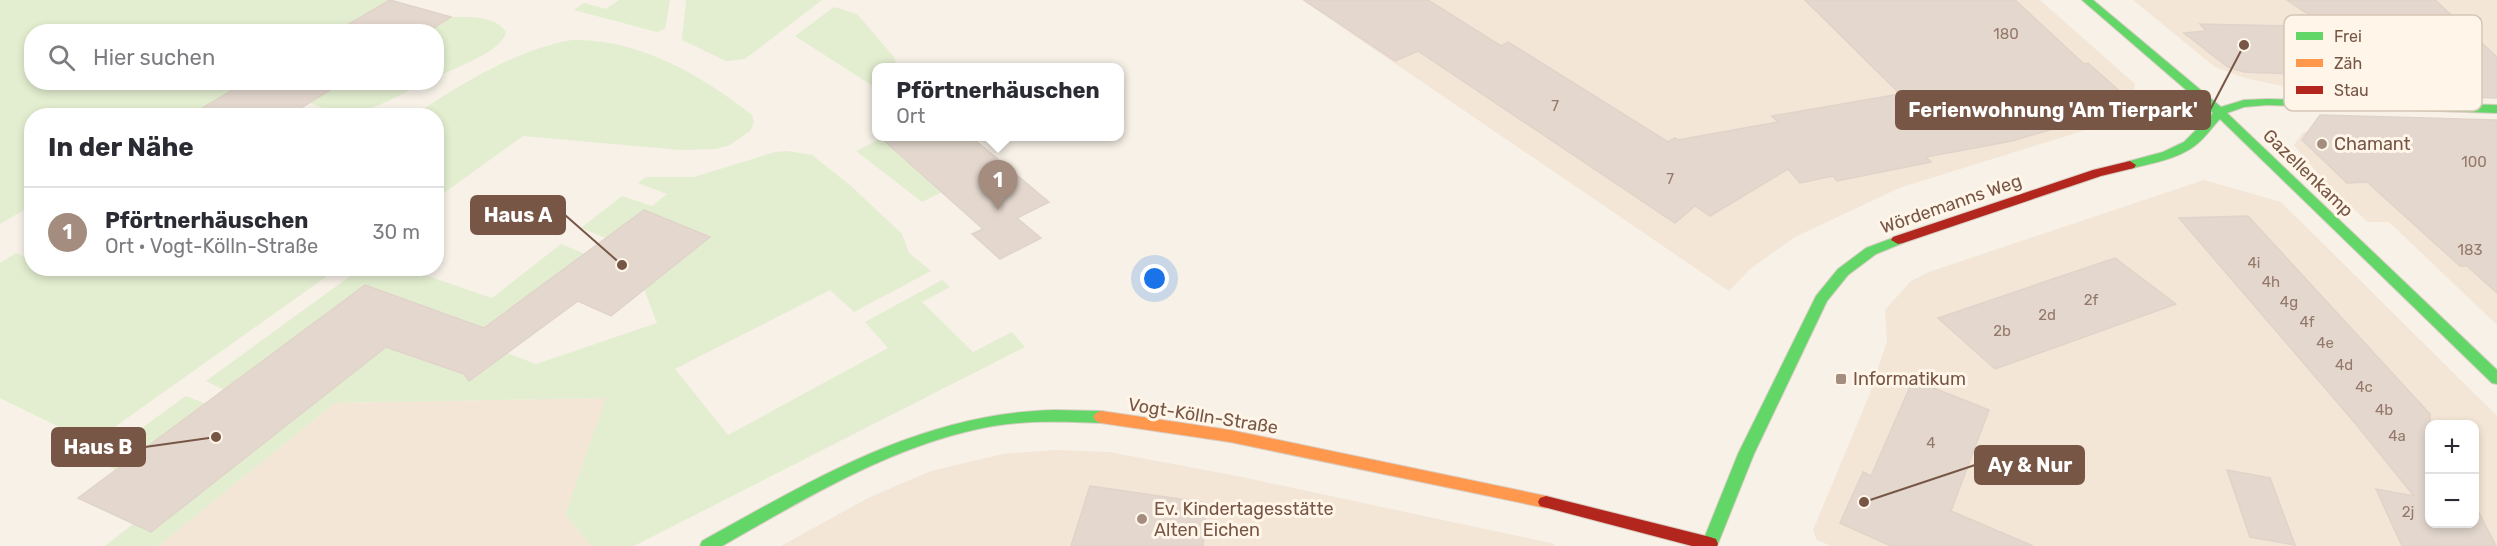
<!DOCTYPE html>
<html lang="de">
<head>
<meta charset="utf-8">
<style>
  :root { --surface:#fff; --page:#f7f7f7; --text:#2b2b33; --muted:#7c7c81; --line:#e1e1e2; --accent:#a48c7e }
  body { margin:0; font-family:Rubik,sans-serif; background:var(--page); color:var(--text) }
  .controls { position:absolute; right:18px; bottom:18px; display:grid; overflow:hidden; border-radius:12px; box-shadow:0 3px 9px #0003 }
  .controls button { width:54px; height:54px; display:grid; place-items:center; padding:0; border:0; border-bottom:2px solid var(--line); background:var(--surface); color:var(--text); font:30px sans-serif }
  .you { position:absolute; left:1155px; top:279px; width:21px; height:21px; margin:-15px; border:4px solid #fff; border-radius:50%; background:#1a73e8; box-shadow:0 0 0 9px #1a73e833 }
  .badge { display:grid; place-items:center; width:39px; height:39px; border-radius:50%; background:var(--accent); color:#fff; font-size:20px; font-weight:700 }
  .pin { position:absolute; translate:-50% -50px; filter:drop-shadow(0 2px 3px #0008) }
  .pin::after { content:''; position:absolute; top:32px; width:21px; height:18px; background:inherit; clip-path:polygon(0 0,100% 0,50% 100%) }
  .popup { position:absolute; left:872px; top:63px; width:252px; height:78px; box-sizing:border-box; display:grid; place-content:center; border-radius:12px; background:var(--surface); filter:drop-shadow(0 2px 4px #0005); font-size:20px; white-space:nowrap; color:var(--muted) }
  .popup b { font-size:22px; color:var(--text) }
  .popup::after { content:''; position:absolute; left:50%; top:100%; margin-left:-12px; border:12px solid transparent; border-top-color:var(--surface) }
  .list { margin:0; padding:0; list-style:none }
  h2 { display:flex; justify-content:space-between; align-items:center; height:78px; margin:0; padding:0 24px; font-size:26px }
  h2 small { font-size:20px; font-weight:400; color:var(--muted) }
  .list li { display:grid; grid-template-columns:39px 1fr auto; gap:18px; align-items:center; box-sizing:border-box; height:90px; padding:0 24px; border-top:2px solid var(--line) }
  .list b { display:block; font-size:22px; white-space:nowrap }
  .list p { margin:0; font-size:20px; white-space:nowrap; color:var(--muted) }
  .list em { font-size:20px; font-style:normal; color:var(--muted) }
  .icon { flex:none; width:33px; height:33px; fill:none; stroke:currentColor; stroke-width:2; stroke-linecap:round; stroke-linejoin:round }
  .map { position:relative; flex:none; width:2497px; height:546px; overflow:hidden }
  .search { position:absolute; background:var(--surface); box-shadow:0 3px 9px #0003; left:24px; top:24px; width:420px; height:66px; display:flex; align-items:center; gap:15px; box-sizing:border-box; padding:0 21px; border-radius:24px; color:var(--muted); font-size:22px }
  .panel { position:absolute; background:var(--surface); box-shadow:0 3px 9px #0003; left:24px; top:108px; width:420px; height:168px; border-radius:24px }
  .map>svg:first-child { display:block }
</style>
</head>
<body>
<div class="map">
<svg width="2497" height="546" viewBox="0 0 2497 546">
  <rect width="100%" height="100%" fill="#f7f1e7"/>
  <path fill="#f3e6d6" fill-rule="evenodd" d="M1302,0H2040L2135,84L2131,116L1899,188L1795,237L1750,269L1729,291Z
    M2133,0H2497V94L2282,86L2245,78L2215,67Z
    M2303,132L2497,139V325L2389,222H2368L2328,185L2294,145Z
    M2204,180L2281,202L2497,416V546H1831L1817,540L1813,530L1869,396L1887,341L1885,310L1911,281L1929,272ZM2430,424H2474V524H2430Z
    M607,398L565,515L592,546H158L335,403Z
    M1056,450L1109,452L1237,476L1555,544L1554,546H781L868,498L931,471L1003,454Z"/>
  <path fill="#e3eed0" d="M0,0H390L335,31L32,32V82L246,83L189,115L32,116L31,206L0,224Z
    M619,0H670L665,29L657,32L574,10L584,3L606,9Z
    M686,0H822L745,59L726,61L682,40Z
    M834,7L857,14L894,57L897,67L876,68V88L795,36Z
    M451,17C469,17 495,15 506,32C502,52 454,68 437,77L436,32H427Z
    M572,40C637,38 702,75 752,115L754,122L750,131L730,145L715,149L681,150L523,136L437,198L436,116L414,115C461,84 515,50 572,40Z
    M343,82H424V83C400,94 369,115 341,113C330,112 319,106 310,103Z
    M884,137L889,145L942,192L922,202L856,151Z
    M787,151L812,155L851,186L902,234L909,253L931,271L854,312L830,290L675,369L728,435L888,348L865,322L942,280L950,287L922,302L973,352L1012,332L1025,347L634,546H592L565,515L606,398L335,403L158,546H105L133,524L151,531L386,347L473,378L507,353L536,364L657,323L644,289L710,237L644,210L606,238L581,228L622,196L652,206L667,194L638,183L646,177H694L775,152Z
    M561,244L585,254L478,333L427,314L224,390L206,381L360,269H407L492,298Z
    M16,253L31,260L32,268L337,269L92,443L0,398V263Z
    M186,396L206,404L116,470L96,461Z"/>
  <path fill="#e4d8ce" stroke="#e0d3c9" stroke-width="1.5" d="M390,0L451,17L427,32H335Z
    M1304,0H1428L1501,46L1508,42L1668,142L1675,138L1678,140L1778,122L1772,116L1900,94L1805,0H2015L2084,64L2088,63L2135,105L2012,141L1926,157L1931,162L1837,181L1833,176L1800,183L1788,169L1710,216L1695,206L1675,223L1418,51L1395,61Z
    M2287,0H2435L2497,57V98L2336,93L2348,76L2244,72L2228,67L2184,33L2206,31L2200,24L2327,27Z
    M246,82H343L288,116H189Z
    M2320,115L2497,120V293L2467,266H2460L2367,182L2347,183L2302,140Z
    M879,136H970L1049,202L1017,218L1041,238L1000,259L972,234L983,229Z
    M644,210L710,237L611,316L578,301L469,381L464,374L386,347L151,532L78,498L365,285L484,328Z
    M2248,216L2430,414V524H2475V506L2476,507L2496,546H2402L2376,489L2414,496L2355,423L2179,218Z
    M2115,258L2176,304L1995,369L1938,318Z
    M1913,380L1989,410L1951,511L2033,546H1891L1840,523L1863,472L1871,476Z
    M2227,470L2270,478L2295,545L2250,537Z
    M1090,486L1207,503L1203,546H1071Z"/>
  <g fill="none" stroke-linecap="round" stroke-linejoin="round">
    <defs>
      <path id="fast" d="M2082,0H2093L2221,107L2244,100L2267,99L2497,105V113L2267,105L2244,107L2227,113L2497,370V384L2492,383L2220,119C2212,127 2206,137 2197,144C2179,159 2152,163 2130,169L2126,168L2124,165L2126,162L2163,152L2184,142L2213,113Z
        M1898,236L1905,240L1903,243L1876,254L1848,275L1827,301L1754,454L1717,546H1701L1738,454L1816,296L1838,269L1866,248Z
        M1054,410L1101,411L1106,413L1109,417L1106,421L1101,423C1060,421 1018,420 978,429C886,449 803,500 722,546H700L702,541C814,479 922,413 1054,410Z"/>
      <path id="slow" d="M1101,411L1230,430L1546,496L1552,498L1554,502L1552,506L1546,508L1230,442L1101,423L1096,421L1093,417L1096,413Z"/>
      <path id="jam" d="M2130,161L2136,165L2134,168L2101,176L1903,243L1898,244L1891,240L1893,237L2093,170Z
        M1546,496L1710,537L1716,539L1718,544L1717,546H1692L1540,506L1538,502L1540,498Z"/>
    </defs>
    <use href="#fast" stroke="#d8cdc3" stroke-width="2"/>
    <use href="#slow" stroke="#d8cdc3" stroke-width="2"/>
    <use href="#jam" stroke="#d8cdc3" stroke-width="2"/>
    <use href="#fast" fill="#63d668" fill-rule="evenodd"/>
    <use href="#slow" fill="#ff974d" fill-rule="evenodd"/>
    <use href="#jam" fill="#b3261e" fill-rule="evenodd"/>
  </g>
  <g fill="#a48c7e" stroke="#fff5e8" stroke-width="2">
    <circle cx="2322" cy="144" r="6"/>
    <rect x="1835" y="373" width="12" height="12" rx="3"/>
    <circle cx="1142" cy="519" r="6"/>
  </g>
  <g text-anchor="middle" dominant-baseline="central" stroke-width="6" stroke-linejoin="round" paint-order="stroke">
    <g font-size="15" fill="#94786a">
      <text x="2006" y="34">180</text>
      <text x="1555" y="106">7</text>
      <text x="2474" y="162">100</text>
      <text x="1670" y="179">7</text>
      <text x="2470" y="250">183</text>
      <text x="2254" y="263">4i</text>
      <text x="2271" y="282">4h</text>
      <text x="2091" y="300">2f</text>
      <text x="2289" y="302">4g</text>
      <text x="2047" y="315">2d</text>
      <text x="2307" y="322">4f</text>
      <text x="2002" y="331">2b</text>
      <text x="2325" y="343">4e</text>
      <text x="2344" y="365">4d</text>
      <text x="2364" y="387">4c</text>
      <text x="2384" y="410">4b</text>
      <text x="2397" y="436">4a</text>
      <text x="1931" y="443">4</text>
      <text x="2408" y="512">2j</text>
    </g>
    <g font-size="18" fill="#775646" stroke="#fff5e8" text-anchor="start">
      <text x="2334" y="144">Chamant</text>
      <text x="1853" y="379">Informatikum</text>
      <text x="1154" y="509">Ev. Kindertagesstätte<tspan x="1154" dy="21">Alten Eichen</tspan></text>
    </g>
    <g font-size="18" fill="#775646" stroke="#fff5e8">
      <text transform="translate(2308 173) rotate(44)">Gazellenkamp</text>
      <text transform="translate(1951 204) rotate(-19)">Wördemanns Weg</text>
      <text transform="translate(1203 416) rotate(9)">Vogt-Kölln-Straße</text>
    </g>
  </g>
  <rect x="2284" y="15" width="198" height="96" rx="9" fill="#fff5e8" stroke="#d6c5b7" stroke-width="1.5"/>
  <rect x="2296" y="32" width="27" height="8" fill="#63d668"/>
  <rect x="2296" y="59" width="27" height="8" fill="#ff974d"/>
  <rect x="2296" y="86" width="27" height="8" fill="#b3261e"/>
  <g font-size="16" fill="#775646">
    <text x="2334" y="42">Frei</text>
    <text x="2334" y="69">Zäh</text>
    <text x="2334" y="96">Stau</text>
  </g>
  <path fill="none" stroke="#775646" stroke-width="2" d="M2244 45L2210 110M622 265L565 215M216 437L145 447M1864 502L1975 465"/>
  <g fill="#775646" stroke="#fff5e8" stroke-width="2">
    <circle cx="2244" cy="45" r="6"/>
    <circle cx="622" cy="265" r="6"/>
    <circle cx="216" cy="437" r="6"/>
    <circle cx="1864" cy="502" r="6"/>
  </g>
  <g fill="#775646" stroke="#775646" stroke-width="2">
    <rect x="1896" y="91" width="314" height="38" rx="6"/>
    <rect x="471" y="196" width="94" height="38" rx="6"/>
    <rect x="52" y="428" width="93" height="38" rx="6"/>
    <rect x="1975" y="446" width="109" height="38" rx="6"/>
  </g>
  <g font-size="20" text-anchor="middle" font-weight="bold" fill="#fff">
    <text x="2053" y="117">Ferienwohnung 'Am Tierpark'</text>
    <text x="518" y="222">Haus A</text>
    <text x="98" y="454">Haus B</text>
    <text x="2030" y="472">Ay &amp; Nur</text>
  </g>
</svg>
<div class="controls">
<button>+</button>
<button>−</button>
</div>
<div class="you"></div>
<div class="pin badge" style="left:998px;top:210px">1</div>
<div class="popup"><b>Pförtnerhäuschen</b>Ort</div>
<div class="search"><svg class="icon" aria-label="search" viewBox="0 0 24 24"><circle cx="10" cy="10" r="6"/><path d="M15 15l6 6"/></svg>Hier suchen</div>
<section class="panel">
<h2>In der Nähe<small></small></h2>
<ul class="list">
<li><span class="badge">1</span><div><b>Pförtnerhäuschen</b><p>Ort · Vogt-Kölln-Straße</p></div><em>30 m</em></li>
</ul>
</section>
</div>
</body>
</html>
